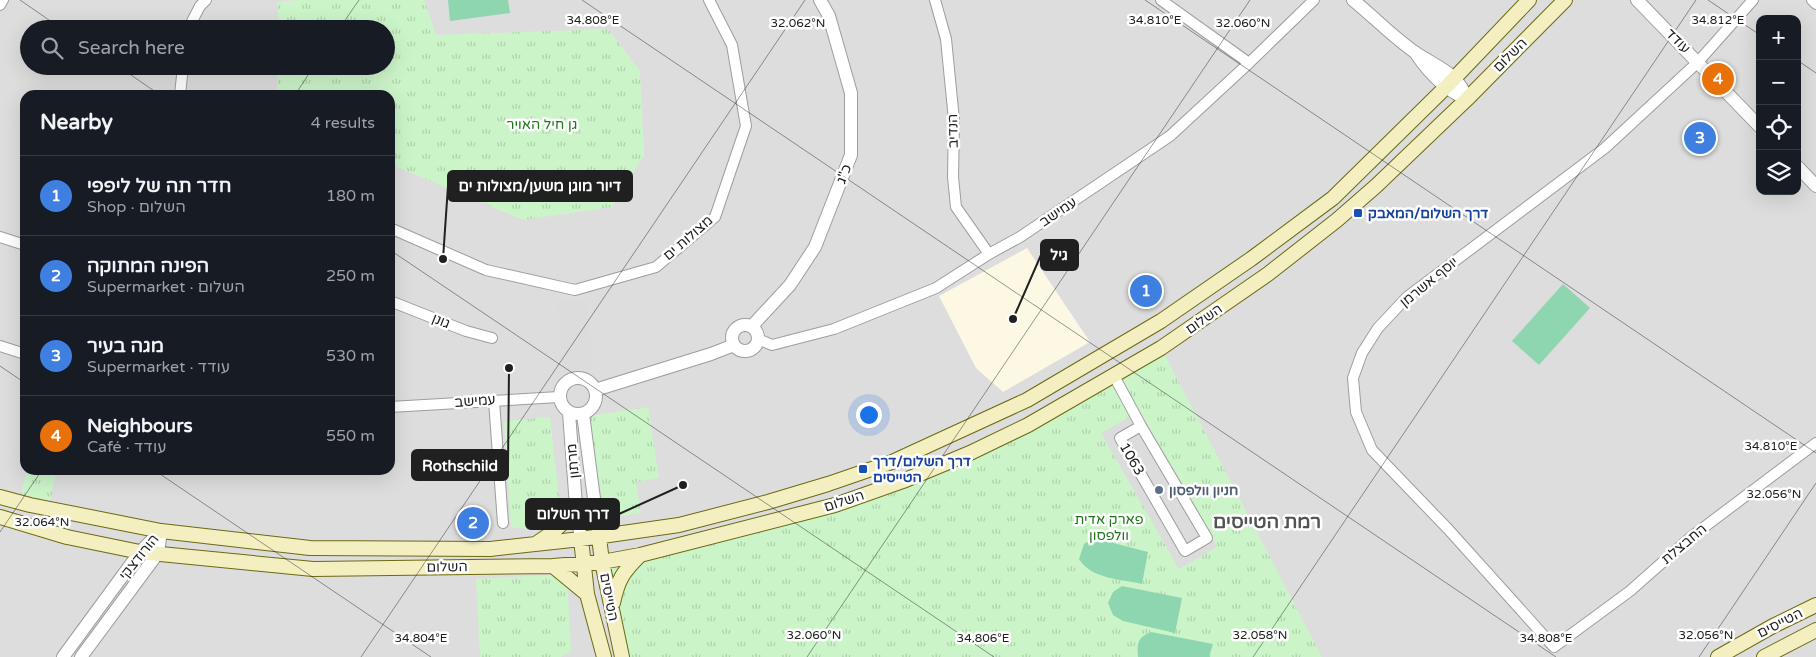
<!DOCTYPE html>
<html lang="en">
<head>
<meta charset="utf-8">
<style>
  :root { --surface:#171b24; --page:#242831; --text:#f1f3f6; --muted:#9ea1a6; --line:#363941; --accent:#d88f9b }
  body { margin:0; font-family:"Varela Round",Heebo,sans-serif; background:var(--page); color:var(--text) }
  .controls { position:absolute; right:15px; top:15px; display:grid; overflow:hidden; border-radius:10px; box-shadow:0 5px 20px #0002 }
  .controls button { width:45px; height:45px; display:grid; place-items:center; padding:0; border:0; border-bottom:1px solid var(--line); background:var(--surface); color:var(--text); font:25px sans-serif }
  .you { position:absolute; left:868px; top:414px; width:18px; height:18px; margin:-12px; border:4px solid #fff; border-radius:50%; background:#1a73e8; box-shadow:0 0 0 8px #1a73e833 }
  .badge { display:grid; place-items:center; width:32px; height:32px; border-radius:50%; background:var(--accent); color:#fff; font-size:16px; font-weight:700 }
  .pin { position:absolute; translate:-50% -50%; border:2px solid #fff; box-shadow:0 1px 5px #0006 }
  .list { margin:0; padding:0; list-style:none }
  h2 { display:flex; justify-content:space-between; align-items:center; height:65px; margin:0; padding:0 20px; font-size:21px }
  h2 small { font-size:16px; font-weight:400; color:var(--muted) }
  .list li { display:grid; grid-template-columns:32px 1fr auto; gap:15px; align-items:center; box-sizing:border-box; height:80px; padding:0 20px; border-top:1px solid var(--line) }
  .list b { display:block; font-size:19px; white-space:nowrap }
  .list p { margin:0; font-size:16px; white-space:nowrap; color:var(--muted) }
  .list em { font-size:16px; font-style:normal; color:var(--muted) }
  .icon { flex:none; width:28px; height:28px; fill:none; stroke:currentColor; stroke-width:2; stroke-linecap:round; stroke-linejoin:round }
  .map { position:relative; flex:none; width:1816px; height:657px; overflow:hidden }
  .search { position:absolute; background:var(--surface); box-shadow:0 5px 20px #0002; left:20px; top:20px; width:375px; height:55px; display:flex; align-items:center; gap:12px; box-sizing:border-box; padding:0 18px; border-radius:28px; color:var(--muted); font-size:19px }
  .panel { position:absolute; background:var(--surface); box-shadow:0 5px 20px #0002; left:20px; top:90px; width:375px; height:385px; border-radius:15px }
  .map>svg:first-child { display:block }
</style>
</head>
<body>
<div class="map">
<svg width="1816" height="657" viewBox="0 0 1816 657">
  <defs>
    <pattern id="park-tufts" width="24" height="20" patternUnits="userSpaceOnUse" patternTransform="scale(1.25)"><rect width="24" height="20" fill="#ccf4c9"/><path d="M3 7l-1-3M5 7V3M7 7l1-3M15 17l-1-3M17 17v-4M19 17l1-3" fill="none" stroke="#afd1ac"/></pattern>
  </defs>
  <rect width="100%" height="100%" fill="#efebe7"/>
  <path fill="#dedddd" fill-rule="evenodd" d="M0,0H1816V657H0ZM1760,19H1797V191H1760ZM29,29H386V66H29ZM25,95H390V470H25Z"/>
  <path fill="#fcf8e3" d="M1027,248L1090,342L1003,392L976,368L939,296Z"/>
  <path fill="url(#park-tufts)" d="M297,0H424L436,35L608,29L640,71L644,155L612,207L523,220L390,164V95H277L278,66H386V29H278V2Z
    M1161,348L1322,657H622L602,562L758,525L970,453Z
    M648,407L659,478L636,482L641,513L605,519L589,416Z
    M550,417L560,506C551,534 536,530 511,527L504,421Z
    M27,470H57L50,501L21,494Z
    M567,574L571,652L560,657H480L476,579Z"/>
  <path fill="#8ed6b0" d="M448,0H508L510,13L450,21Z
    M1563,284L1590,308L1539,365L1512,341Z
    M1098,539L1148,552L1142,584C1121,579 1091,579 1079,559L1084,544L1090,540Z
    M1122,586L1182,598L1175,633L1123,621L1113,615L1108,603L1113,592Z
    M1151,632L1213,644L1209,657H1138C1137,643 1137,638 1151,632Z"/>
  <path fill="#dcdcdc" d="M587,300L592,370L563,372L557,302Z
    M1140,411L1217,547L1179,569L1101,433Z"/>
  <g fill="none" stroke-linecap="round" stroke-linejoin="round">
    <defs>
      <path id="minor" d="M935,0L946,39L954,120L953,177L956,207L989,254
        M1161,0L1249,63
        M1753,0L1698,62L1605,148L1407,297L1378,328L1362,353L1353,378L1356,412L1372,450L1448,529L1554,647L1630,591L1691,537L1816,443
        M1812,0L1816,4
        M0,5L3,0
        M188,29L200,6L206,0
        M180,95L183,66
        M390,228L486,270L575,290L656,267L715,217L746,126L732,45L709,0
        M0,237L25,245
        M390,301L466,331L492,338
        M758,339L772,345L834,329L936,288L989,254L1020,237L1170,136L1249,63L1314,0
        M0,346L25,354
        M1114,376L1141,426L1120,438L1185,551L1207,538L1141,426
        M494,401L503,523
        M390,407L559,397"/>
      <path id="tertiary" d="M1353,0C1374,17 1394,38 1416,53C1437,67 1458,73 1467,99
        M1637,0L1760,127
        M1417,55C1430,74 1445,90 1467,99
        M1797,166L1816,186
        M732 338a13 13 0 1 1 26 0a13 13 0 1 1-26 0Z
        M752,326L790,285L815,247L851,155V93L829,16L820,0
        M560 396a18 18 0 1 1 36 0a18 18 0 1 1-36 0Z
        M595,390L711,354L734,345
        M569,413L576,506L581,539
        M583,414L599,537
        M63,657L140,552L161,531
        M81,657L158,553L161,531"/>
      <path id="secondary" d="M0,497L30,505L161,531L310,548L490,549L581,539L679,525L768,502L828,484L892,462L1027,400L1161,321L1251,259L1333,198L1446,87L1529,0
        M0,517L67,537L140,552L313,569L553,566L602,562L640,555L835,505L903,481L970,453L1028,425L1161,348L1268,274L1337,220L1376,186L1467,99L1565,0
        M599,537L602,562L622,657
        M581,539L587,594L604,657
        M537,543C553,533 566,522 576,506
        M553,566L587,594
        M613,603C618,579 623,572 640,555
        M1718,657L1773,626L1816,605
        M1764,657L1816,630"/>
    </defs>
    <use href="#minor" stroke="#9d9d9d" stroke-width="12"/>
    <use href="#tertiary" stroke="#9d9d9d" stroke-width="14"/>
    <use href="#secondary" stroke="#6c6a11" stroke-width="16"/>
    <use href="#minor" stroke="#fff" stroke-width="10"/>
    <use href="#tertiary" stroke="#fff" stroke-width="12"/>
    <use href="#secondary" stroke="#f3efc1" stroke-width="14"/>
  </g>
  <path fill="none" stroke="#202020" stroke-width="1" stroke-opacity="0.45" d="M20,0L62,29M582,0L1556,657M1145,0L1816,453M1708,0L1760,35M339,29L359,0M1797,60L1816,73M118,66L160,95M295,95L314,66M390,250L994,657M0,366L25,383M154,470L431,657M0,532L42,470M361,657L805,0M807,657L1250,0M1253,657L1696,0M1699,657L1816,483"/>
  <g fill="#1a4fb4" stroke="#fff" stroke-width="2">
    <rect x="1353" y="208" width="10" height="10" rx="2.5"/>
    <rect x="858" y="464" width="10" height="10" rx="2.5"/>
  </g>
  <circle fill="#5c6f8a" stroke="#fff" stroke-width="2" cx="1159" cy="490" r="5"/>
  <g text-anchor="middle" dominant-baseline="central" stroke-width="5" stroke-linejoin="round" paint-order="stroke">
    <g font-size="14" fill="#202020" stroke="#fff">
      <text transform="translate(1678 41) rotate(45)">עודד</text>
      <text transform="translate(1510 55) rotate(-45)">השלום</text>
      <text transform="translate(953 131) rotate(-91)">הנדיב</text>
      <text transform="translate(844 174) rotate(-69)">כ"ג</text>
      <text transform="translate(1058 212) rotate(-34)">עמישב</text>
      <text transform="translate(688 238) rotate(-41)">מצולות ים</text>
      <text transform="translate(1429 282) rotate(-39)">יוסף אשרמן</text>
      <text transform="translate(1204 319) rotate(-35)">השלום</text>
      <text transform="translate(441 321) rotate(22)">גונן</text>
      <text transform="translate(475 401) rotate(-4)">עמישב</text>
      <text transform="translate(1132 459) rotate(60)">1063</text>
      <text transform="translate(573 461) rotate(-95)">מרתון</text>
      <text transform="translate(844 501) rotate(-18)">השלום</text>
      <text transform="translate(1684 544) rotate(-40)">החבצלת</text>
      <text transform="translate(139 557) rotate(-51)">הורודצקי</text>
      <text transform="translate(447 567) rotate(-1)">השלום</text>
      <text transform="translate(609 597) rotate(79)">הטייסים</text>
      <text transform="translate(1780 623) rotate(-27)">הטייסים</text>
    </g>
    <g font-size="14" fill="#1d7418" stroke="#fff">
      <text x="542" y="124">גן חיל האויר</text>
      <text x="1109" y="519">פארק אדית<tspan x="1109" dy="16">וולפסון</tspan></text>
    </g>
    <g font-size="14" font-weight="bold" fill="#164399" stroke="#fff" text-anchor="start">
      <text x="1368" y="213">דרך השלום/המאבק</text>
      <text x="873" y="461">דרך השלום/דרך<tspan x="873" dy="16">הטייסים</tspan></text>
    </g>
    <g font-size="14" font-weight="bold" fill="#4e5e75" stroke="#fff" text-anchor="start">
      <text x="1169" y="490">חניון וולפסון</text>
    </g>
    <g font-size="19" font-weight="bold" fill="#535353" stroke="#fff">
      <text x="1267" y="522">רמת הטייסים</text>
    </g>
  </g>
  <g font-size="12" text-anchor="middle" fill="#202020" stroke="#fff" stroke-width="5" stroke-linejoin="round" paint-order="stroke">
    <text x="593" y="24">34.808°E</text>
    <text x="1155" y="24">34.810°E</text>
    <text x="1718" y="24">34.812°E</text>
    <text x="798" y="27">32.062°N</text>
    <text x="1243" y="27">32.060°N</text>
    <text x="1771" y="450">34.810°E</text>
    <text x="1774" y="498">32.056°N</text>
    <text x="42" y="526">32.064°N</text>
    <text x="814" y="639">32.060°N</text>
    <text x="1260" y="639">32.058°N</text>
    <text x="1706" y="639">32.056°N</text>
    <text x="421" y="642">34.804°E</text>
    <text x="983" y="642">34.806°E</text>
    <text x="1546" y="642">34.808°E</text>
  </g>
  <path fill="none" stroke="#202020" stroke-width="2" d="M443 259L448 186M1013 319L1041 255M509 368L508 465M683 485L619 514"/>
  <g fill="#202020" stroke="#fff" stroke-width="2">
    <circle cx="443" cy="259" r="5"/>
    <circle cx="1013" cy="319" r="5"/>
    <circle cx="509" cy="368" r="5"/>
    <circle cx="683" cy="485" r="5"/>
  </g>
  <g fill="#202020" stroke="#202020" stroke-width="2">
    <rect x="448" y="171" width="184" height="30" rx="5"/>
    <rect x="1041" y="240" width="37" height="30" rx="5"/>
    <rect x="412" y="450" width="96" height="30" rx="5"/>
    <rect x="526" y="499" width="93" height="30" rx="5"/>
  </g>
  <g font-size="15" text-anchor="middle" font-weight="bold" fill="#fff">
    <text x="540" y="191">דיור מוגן משען/מצולות ים</text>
    <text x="1059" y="260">גיל</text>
    <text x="460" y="471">Rothschild</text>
    <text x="573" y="519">דרך השלום</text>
  </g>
</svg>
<div class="controls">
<button>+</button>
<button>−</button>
<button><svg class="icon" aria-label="locate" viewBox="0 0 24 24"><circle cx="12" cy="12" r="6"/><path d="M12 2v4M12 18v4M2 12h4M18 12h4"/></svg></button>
<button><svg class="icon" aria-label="layers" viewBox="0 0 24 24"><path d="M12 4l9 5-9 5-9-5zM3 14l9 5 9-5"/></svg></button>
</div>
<div class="you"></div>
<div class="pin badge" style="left:1146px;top:291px;background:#3f7fe0">1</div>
<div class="pin badge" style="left:473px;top:523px;background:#3f7fe0">2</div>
<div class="pin badge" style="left:1700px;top:138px;background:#3f7fe0">3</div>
<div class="pin badge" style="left:1718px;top:79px;background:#e8710a">4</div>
<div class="search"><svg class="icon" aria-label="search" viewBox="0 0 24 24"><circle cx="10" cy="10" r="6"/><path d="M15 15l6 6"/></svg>Search here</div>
<section class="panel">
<h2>Nearby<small>4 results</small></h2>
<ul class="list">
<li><span class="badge" style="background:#3f7fe0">1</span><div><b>חדר תה של ליפפי</b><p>Shop · השלום</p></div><em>180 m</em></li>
<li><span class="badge" style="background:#3f7fe0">2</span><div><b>הפינה המתוקה</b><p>Supermarket · השלום</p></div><em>250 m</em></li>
<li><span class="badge" style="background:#3f7fe0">3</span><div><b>מגה בעיר</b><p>Supermarket · עודד</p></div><em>530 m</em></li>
<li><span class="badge" style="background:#e8710a">4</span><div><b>Neighbours</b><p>Café · עודד</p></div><em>550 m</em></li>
</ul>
</section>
</div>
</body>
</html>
